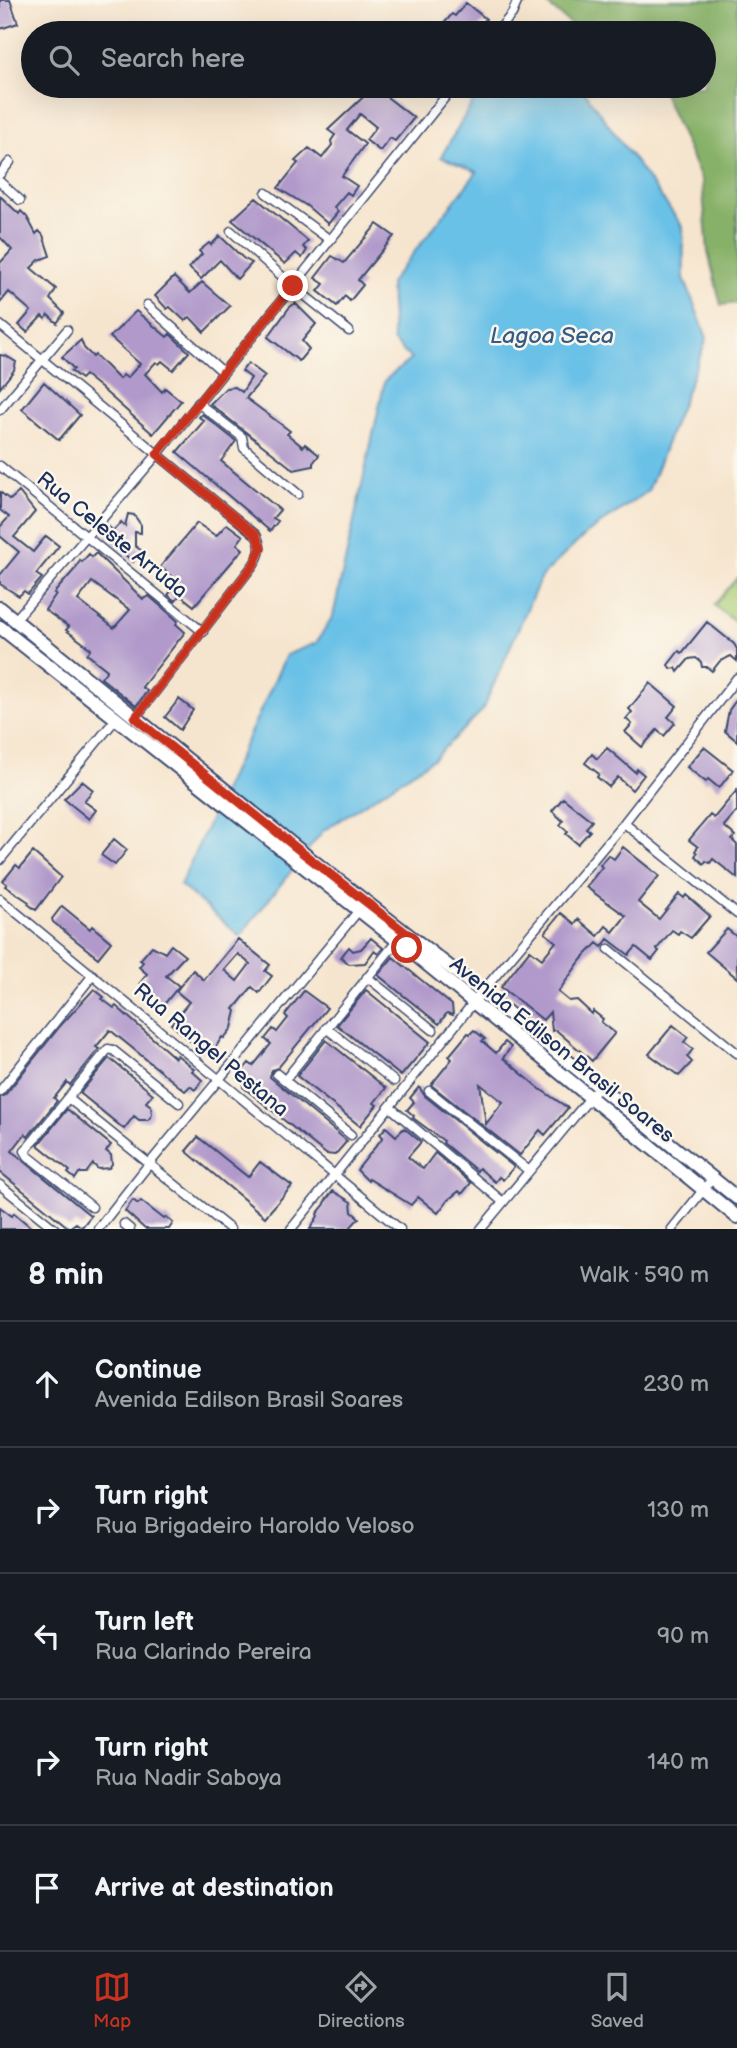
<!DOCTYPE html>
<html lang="en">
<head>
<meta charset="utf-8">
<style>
  :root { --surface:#171b24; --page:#20242c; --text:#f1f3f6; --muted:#9ea1a6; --line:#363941; --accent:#c8321e }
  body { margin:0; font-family:"Balsamiq Sans",sans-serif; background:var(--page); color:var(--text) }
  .stop { position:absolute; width:21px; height:21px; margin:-16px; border:5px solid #c8321e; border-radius:50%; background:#fff }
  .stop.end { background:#c8321e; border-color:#fff; box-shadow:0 2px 7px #0008 }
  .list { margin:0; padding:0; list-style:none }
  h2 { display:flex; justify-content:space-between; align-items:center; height:91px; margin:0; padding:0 28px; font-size:30px }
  h2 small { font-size:23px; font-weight:400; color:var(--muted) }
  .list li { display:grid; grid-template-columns:46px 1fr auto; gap:21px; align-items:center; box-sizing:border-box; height:126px; padding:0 28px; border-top:2px solid var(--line) }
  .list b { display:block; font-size:26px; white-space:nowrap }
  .list p { margin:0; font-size:23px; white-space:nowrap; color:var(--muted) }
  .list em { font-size:23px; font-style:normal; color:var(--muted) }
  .icon { flex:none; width:38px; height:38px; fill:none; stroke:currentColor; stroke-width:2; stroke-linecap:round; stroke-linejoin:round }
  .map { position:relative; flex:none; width:737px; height:1229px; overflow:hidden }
  .search { position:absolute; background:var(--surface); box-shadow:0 7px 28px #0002; left:21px; right:21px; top:21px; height:77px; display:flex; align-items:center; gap:18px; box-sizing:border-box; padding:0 24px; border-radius:38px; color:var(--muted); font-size:26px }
  .sheet { height:721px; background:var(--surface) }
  nav { display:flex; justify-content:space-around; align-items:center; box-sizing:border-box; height:98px; border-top:2px solid var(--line); background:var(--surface); font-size:19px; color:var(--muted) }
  nav a { display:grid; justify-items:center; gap:4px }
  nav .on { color:var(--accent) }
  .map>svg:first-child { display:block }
</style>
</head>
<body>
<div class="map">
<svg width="737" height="1229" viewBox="0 0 737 1229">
  <rect width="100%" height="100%" fill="#fbf7ec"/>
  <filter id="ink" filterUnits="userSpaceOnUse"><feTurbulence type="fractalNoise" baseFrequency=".0143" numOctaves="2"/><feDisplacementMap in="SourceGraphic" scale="14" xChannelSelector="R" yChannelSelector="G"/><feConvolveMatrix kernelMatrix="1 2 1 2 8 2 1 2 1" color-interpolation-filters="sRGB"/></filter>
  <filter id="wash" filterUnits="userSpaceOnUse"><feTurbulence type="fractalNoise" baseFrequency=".00686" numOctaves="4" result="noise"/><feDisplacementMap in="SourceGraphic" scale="28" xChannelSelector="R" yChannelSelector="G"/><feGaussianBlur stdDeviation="1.57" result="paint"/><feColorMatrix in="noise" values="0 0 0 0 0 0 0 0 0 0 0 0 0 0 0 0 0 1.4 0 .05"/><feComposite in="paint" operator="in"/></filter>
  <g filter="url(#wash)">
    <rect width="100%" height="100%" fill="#f6e5ce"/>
    <path fill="#aace77" stroke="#627e6a" stroke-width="2" d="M737,578V624L714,605Z"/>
    <path fill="#87b168" stroke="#517063" stroke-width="2" d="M542,0H737V303L721,305L708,252L702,181L663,93L651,86H704V33H581Z"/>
    <path fill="#6ac1e7" stroke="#4278a2" stroke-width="2" d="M482,86H580L683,227L684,278L707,338L648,491L586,534L541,577L482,711L433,759L323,831L240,936L180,885L286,655L316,643L333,616L385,380L411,359L393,341L390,283L477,172L441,157Z"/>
    <g id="blocks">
      <path fill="#b19acb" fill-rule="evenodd" d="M0,0H10L18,23L0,29Z
        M466,3L486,19L474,33H436L452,14L455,16Z
        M374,87L414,118L395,141L390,138L380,151L366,140L376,127L360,114L347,130L365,144L342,176L357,186L351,195L347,192L334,207L338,212L328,224L307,206L278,188L298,163L295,161L309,148L322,158L332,145L331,141L335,135L328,130Z
        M0,196L19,214L21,211L27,217L36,234L39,231L43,235L50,256L39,260L31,268L56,289L50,299L64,313L57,323L48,315L45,319L42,316L27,332L19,325L31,311L9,292L0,303V263L12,250L0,237Z
        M256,198L308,241L303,247L307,250L302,258L296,253L285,264L232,220Z
        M377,224L394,236L358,280L363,285L350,301L345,296L337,306L318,291L324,284L315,278L332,256L344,263Z
        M220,236L243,258L252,263L237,279L220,260L201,279L189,268L202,254L199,251L209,243L211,245Z
        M174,277L190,293L202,282L230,306L204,332L190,317L185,321L170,307L167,309L155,296Z
        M295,303L316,324L302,341L309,349L299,361L268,337L289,308Z
        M136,311L167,337L170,334L189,352L173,370L162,361L159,364L156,362L145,374L162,392L165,388L181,401L153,434L101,388L85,375L81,379L71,371L74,369L62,357L81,340L84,348L93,357L95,355L119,379L123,375L127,378L140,364L110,337Z
        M0,355L6,356L16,362L14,370L0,388Z
        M248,363L265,376L246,398L290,431L287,434L303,447L305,444L319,455L313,463V466L294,470L210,404L226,388L235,387L242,392L251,378L242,371Z
        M44,382L80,415L59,440L22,409Z
        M202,414L236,441L221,461L280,510L273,518L278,521L270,531L177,452L204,421L199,417Z
        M0,492L10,500L19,492L35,512L14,537L33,552L46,536L59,546L36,574L42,578L28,594L24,591L19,596L0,584V575L19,552L0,536V527L9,517L0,510Z
        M128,514L134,515L141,525V533L135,532V546L142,551L133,562L103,534L109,527L113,531L121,522L125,526Z
        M197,523L216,536L227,524L243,536L237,544L243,549L194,606L180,595L175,601L168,595L179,582L160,567Z
        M96,553L143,599L149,596L170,614L178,621L176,624L185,632L142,687L147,691L136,706L101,678L107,670L87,654L91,649L66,630L69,627L45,610L56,594L54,593L76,568L80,560L82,562L89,554L92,557ZM92,582L130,610L114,628L78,600Z
        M707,622L734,644L737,649V661L731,656L720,661L712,671L707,667H702L701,662L696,658L689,659L678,672L676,668L671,669L668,665L679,651L682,653Z
        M650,683L677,706L668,717L675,723L664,736L657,730L642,747L625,732L632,724L626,719L632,712L629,709Z
        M179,699L193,710L180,730L165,717Z
        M737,699V741L725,731L729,710Z
        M704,747L733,770L719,788L708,779L706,782L687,767Z
        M607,748L635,772L637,769L644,775L632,790L618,777L609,787L597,777L599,774L585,763L592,754L597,759Z
        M82,781L93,790L84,801L96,810L89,819L64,799Z
        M737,790V811L724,826L735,836L732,840L737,845V878L713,859L710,863L706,861L704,864L695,856L697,853L695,851L698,847L689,840L710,815L714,818Z
        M563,798L592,821L586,828L590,831L578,844L566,834L568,832L560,825L563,821L552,811Z
        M114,839L127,850L115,865L101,855Z
        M623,847L659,876L638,902L659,919L679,894L684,898L686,895L710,916L691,938L680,931L678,934L672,930L657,949L659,951L652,960L636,947L629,955L608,939L602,947L597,943L581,960L558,992L569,1001L577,1000L592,1014L593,1011L603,1019L601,1022L615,1033L592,1061L556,1030L552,1031L550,1012L543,1020L501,987L530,950L542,959L556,942L545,933L561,913L575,924L578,919L598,936L606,926L613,932L626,916L586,887L602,867L600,865L608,855L614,859Z
        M33,852L61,877L36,910L28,904L29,902L5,886L7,884L3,881L16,865L20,868Z
        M62,906L90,929L92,926L111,942L98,958L53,922L52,919Z
        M727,929L737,937V978L706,952Z
        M371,938L383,948L378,954L374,951L365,963L349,964L341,957L349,947L353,951L361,949Z
        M238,939L270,965L265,971L272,976L259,993L252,987L234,1009L236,1011L232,1028L224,1038L222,1037L215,1048L211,1051L208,1050L205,1054L171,1024L189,1002L176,991L193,970L204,980ZM238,954L250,964L237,981L224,970Z
        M171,945L185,956L166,976L179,986L162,1007L150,998L153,993L140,983L147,974L139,967L143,962L140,960L152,946L165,953Z
        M393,957L452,1005L453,1015L447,1013L439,1024L378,975Z
        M94,989L104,997L102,999L114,1008L116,1006L175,1058L177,1055L194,1069L192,1071L202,1080L195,1090L190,1086L185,1091L110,1030L96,1047L99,1049L70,1085L67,1082L54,1098L57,1101L28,1137L25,1134L12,1151L91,1216L82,1227L76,1223L69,1228L0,1172V1097L5,1095L61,1025Z
        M366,990L430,1042L401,1076L337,1025Z
        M304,991L327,1008L278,1068L272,1070L270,1077L347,1141L335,1155L326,1154L243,1087L245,1084L237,1078L249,1063L253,1066L271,1044L265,1039L273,1029L277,1032L288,1018L285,1015Z
        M673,1025L688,1037L684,1042L693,1049L687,1057L692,1062L679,1076L649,1054Z
        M474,1030L485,1039L482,1041L496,1053L505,1042L511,1047L503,1058L540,1089L568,1108L545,1135L540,1130L520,1155L431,1085L452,1059L449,1056L468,1033L470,1034ZM480,1084L503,1102L486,1124Z
        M326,1040L386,1088L374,1103L377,1105L360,1126L297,1076Z
        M109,1058L153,1094L146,1102L151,1106L152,1115L148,1120H139L134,1116L124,1129L80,1093Z
        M419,1087L425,1096L514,1167L503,1180L499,1177L495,1182L479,1168L477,1171L443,1143L444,1141L413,1118L414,1116L407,1110L414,1102L410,1098Z
        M67,1109L111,1145L106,1151L111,1155L112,1164L109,1168L98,1169L93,1164L86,1173H79L75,1179L68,1173L70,1171L38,1145Z
        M386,1127L396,1136L404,1128L421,1142L408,1157L423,1169L435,1153L471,1183L462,1194L459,1191L448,1200L438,1213L418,1197L411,1205L369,1179L368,1181L357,1170L383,1137L380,1134Z
        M198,1137L248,1177L260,1162L292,1186L265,1217L186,1151Z
        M333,1191L351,1202L352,1212L359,1218L349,1229H310L318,1216L317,1214L325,1204L324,1203Z
        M133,1200L138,1204L141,1201L164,1219L166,1217L173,1223L169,1229H145L125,1211Z
        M0,1207L12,1216L14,1213L33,1229H0Z"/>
    </g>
  </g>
  <g filter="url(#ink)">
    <use href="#blocks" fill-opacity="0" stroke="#3c4a6f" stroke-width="2"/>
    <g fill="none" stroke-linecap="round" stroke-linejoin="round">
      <defs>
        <path id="minor" d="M496,33L512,14L518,0
          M0,174L10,162
          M0,182L20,200
          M266,193L330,240
          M231,231L293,286L349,331
          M147,305L223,372
          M0,325L256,535C262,546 261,553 254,564L135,718
          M198,403L242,437L244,448L298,494
          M0,410L67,330
          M0,466L203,632
          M15,620L157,455L454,86
          M624,823L737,914
          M0,860L115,720
          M0,899L400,1229
          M609,949L737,1053
          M367,977L433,1030
          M326,1028L394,1081
          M277,1074L351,1135
          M285,1080L397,941
          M0,1091L93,975
          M429,1091L528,1170
          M68,1098L230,1229
          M390,1107L503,1202
          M0,1185L55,1229
          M92,1207L28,1156L25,1151L108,1049L113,1050L179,1103
          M124,1224L130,1229
          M98,1229L149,1164L360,909
          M291,1229L482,992L624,823L737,678
          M481,1229L599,1087
          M672,1229L712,1179"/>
        <path id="secondary" d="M0,608L304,854L482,992L737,1198
          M0,627L407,948L737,1217"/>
      </defs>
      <use href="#minor" stroke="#3c4a6f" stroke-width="11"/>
      <use href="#secondary" stroke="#3c4a6f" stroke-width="16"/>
      <use href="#minor" stroke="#fff" stroke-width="8"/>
      <use href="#secondary" stroke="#fff" stroke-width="12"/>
    </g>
  </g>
  <g fill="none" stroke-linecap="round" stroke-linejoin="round" filter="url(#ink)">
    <path stroke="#c8321e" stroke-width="9" d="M293,286L157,454L256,535L261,548L254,564L135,718L304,854L414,939L407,948"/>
  </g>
  <g text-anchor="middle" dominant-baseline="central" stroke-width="5" stroke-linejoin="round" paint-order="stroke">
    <g font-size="21" fill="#1b2f5e" stroke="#fbf7ec">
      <text transform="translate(112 535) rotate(39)">Rua Celeste Arruda</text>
      <text transform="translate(211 1050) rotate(40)">Rua Rangel Pestana</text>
      <text transform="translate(562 1050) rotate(39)">Avenida Edilson Brasil Soares</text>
    </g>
    <g font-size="23" font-style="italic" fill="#335b87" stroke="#fbf7ec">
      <text x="552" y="336">Lagoa Seca</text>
    </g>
  </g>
</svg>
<div class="stop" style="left:407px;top:948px"></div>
<div class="stop end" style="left:293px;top:286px"></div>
<div class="search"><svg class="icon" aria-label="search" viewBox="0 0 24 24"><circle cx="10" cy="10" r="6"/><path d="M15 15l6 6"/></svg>Search here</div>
</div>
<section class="sheet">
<h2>8 min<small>Walk · 590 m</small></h2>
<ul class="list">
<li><svg class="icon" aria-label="ahead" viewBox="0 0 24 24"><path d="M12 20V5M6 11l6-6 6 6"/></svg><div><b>Continue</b><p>Avenida Edilson Brasil Soares</p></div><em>230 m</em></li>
<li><svg class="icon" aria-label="right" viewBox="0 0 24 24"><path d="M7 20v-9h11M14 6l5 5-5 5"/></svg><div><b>Turn right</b><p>Rua Brigadeiro Haroldo Veloso</p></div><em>130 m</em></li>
<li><svg class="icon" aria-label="left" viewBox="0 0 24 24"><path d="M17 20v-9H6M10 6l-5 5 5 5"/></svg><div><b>Turn left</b><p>Rua Clarindo Pereira</p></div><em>90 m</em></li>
<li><svg class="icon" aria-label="right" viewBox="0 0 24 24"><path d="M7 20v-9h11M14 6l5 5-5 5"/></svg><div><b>Turn right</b><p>Rua Nadir Saboya</p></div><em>140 m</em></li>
<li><svg class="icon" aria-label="arrive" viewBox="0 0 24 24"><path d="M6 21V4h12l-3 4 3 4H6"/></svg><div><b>Arrive at destination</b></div></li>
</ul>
</section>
<nav>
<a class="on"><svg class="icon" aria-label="map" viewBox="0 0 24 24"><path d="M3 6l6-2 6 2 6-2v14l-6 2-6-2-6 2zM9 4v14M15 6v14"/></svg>Map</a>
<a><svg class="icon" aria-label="directions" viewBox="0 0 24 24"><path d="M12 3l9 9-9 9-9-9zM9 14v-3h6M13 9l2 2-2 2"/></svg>Directions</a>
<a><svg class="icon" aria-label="saved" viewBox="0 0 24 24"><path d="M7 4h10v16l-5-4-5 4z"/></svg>Saved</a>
</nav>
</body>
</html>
